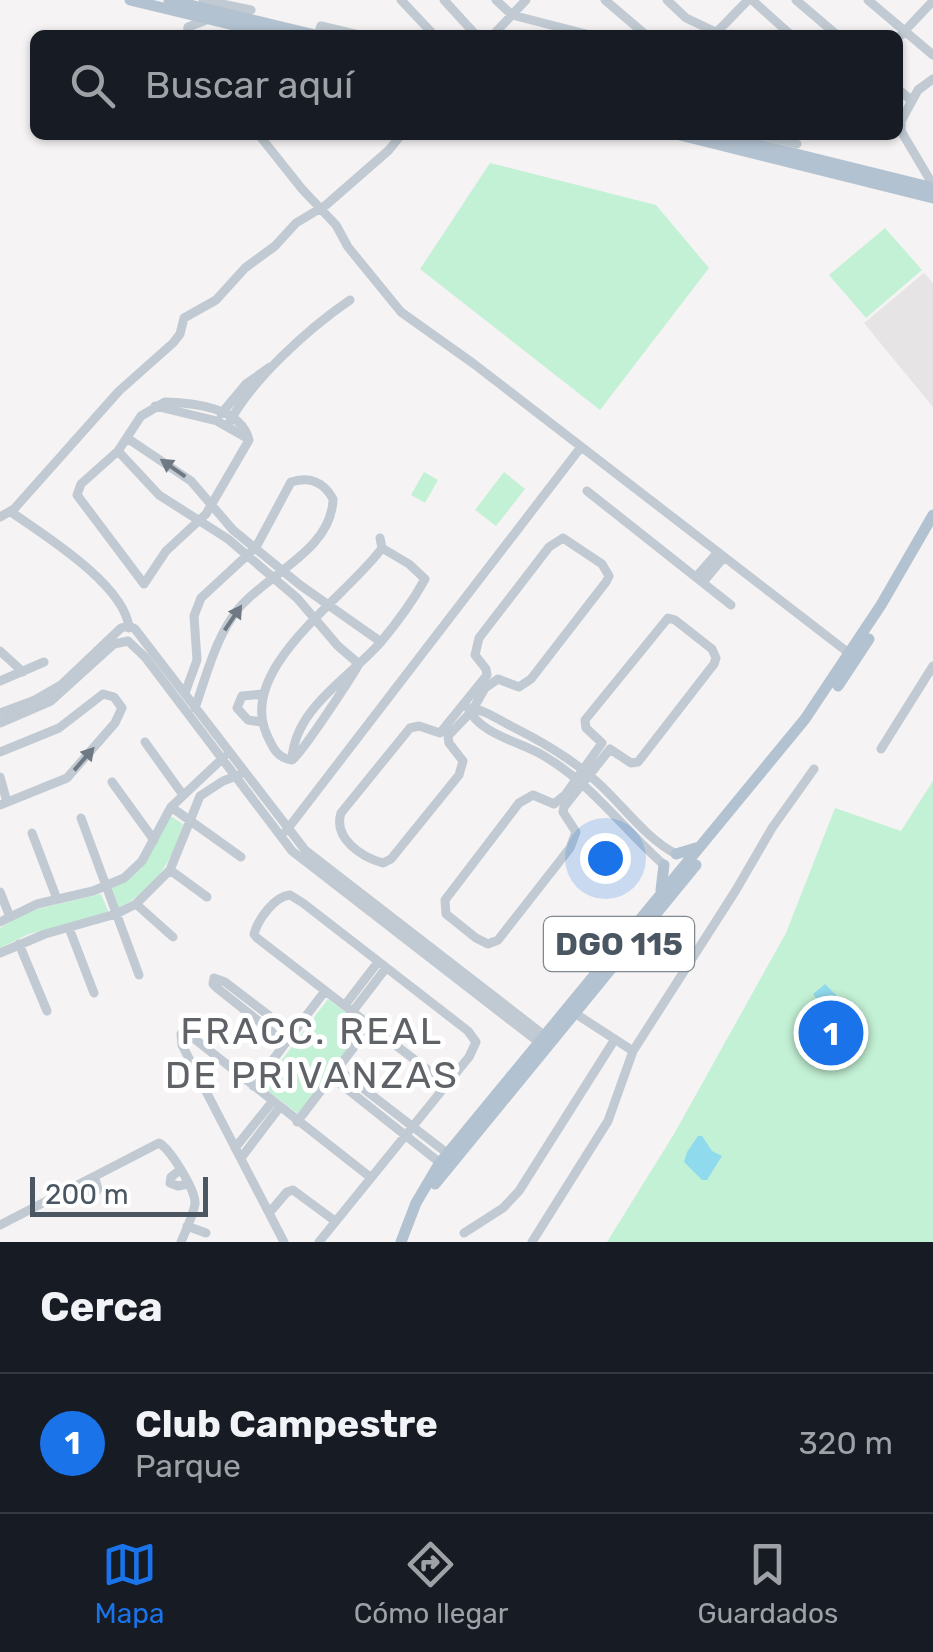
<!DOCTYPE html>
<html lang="es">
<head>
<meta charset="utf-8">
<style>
  :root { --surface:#171b24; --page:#20242c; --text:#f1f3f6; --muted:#9ea1a6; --line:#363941; --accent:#1a73e8 }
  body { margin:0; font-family:Rubik,sans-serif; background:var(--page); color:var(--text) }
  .scale { position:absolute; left:30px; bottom:25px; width:178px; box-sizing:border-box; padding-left:10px; border:5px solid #4a5661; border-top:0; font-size:28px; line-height:35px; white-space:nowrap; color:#4a5661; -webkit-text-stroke:8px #fff; paint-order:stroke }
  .you { position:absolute; left:605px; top:858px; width:35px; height:35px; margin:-25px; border:8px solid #fff; border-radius:50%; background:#1a73e8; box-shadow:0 0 0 15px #1a73e833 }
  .badge { display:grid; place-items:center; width:65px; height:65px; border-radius:50%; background:var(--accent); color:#fff; font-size:32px; font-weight:700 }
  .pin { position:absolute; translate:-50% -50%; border:5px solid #fff; box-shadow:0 2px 10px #0006 }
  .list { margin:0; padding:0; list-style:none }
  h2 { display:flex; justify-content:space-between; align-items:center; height:130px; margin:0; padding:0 40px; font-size:42px }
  h2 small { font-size:32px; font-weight:400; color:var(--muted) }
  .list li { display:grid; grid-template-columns:65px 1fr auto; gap:30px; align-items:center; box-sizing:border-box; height:140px; padding:0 40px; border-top:2px solid var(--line) }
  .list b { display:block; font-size:38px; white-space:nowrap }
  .list p { margin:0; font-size:32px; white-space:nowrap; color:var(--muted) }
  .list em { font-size:32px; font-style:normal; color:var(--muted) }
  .icon { flex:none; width:55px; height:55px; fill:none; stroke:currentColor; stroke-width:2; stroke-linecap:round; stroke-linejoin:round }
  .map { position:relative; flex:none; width:933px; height:1242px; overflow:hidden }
  .search { position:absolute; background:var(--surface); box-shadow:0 2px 8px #0004; left:30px; right:30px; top:30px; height:110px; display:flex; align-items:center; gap:25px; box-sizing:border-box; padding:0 35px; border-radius:15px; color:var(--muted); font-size:38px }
  .sheet { height:270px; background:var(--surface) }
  nav { display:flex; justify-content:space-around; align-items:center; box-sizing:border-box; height:140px; border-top:2px solid var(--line); background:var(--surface); font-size:28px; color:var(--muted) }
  nav a { display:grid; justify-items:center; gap:5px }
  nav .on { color:var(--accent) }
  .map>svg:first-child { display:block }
</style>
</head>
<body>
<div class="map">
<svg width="933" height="1242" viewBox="0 0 933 1242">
  <rect width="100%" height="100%" fill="#f5f3f3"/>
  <path fill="#e6e4e5" d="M924,273L933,283V407L864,323Z"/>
  <path fill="#c3f1d5" d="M490,163L656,205L709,268L600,410L420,269Z
    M885,228L922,270L866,318L829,275Z
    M424,472L438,480L425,503L411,495Z
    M504,472L525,489L496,526L475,510Z
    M933,781V1242H607L674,1134L786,933L835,808L901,831Z
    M169,815L183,824C172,863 154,890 117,909L111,889C145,868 152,850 169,815Z
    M101,894L109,913L29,934L0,948V928L29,911Z
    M328,999L364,1027L298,1114L262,1086Z"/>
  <path fill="#90daee" d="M825,984L847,1006L835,1025L813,994Z
    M698,1136H702L712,1151L722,1156L707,1180H702L684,1162L687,1152Z"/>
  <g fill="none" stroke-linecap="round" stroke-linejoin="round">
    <path stroke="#c1cad2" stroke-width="9" d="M203,0L251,10
      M401,0L434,35
      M444,0L476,35
      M496,0L512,15L590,35
      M605,0L646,35
      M667,0L686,18L722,35
      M752,0L791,35
      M796,0L837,35
      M868,0L933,55
      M715,34L748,0
      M187,35L188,27L204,21L206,15
      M318,35L321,26L359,35
      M493,35L526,0
      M898,38L933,1
      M898,89L911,100
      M898,119L901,121V131L933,185
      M901,121L918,90L933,79
      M259,135L302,189L336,225L348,247L401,312L474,364L850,654
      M760,135L797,144
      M165,402C193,403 241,407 249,440L206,514L166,551L144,584L77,495L81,484L118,451L141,416Z
      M155,406L217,421L247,438
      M221,414L246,384L270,367
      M228,425C250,381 309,328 350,300
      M127,438L191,481L233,530L300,585L381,642
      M118,451L159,495L228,539L297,598L338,646L359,664C351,678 300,756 292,760
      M587,491L731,605
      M11,512C44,535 125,585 129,628
      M0,517L14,509L119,391L173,343L180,334L184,318L216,300L245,268L275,246L296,223L326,205L389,150L401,135
      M380,538L382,548C347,597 236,668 267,735C273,748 277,758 292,760C294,709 349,678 380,643C396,624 413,601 425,579L409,564L382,548
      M563,538L602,564L609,576L606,582L531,679L519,687L498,679L485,688L472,711L448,736L449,743L463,761L459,775L391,859L383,863C361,857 333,838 341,813L410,728L419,726L440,733L487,675L486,669L475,655L479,638L549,547Z
      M696,577L718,552
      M703,582L724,557
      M668,618L675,620L712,649L716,658L714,664L638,762L631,763L610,749L564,807L563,812L576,832L570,848L498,940L488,944L476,938L446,914L445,900L519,803L533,795L554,804L565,795L602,743L586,728L585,720Z
      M128,641L145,657L292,851L541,1044
      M0,651L23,672
      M0,681L44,662
      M185,693L197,660L194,616L201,598L256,547L291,482C309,476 324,482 333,499C332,550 267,574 239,608C216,636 207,674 195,708
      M468,708C484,709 497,719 511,726C541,741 571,758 596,781C623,805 644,837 676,854
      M468,708C479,734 521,742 544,756C592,784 623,829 664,865
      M0,713L35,700L61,685L121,628L129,626L135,629L305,850L549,1039
      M261,722L248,720L237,708L242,696L263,694
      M0,723L51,701L114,644L128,641
      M145,742L183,795
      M881,749L933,666
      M0,752L59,728L103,694L114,697L122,708L115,723L67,778L0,805
      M0,777L7,802
      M112,782L154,840
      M171,807L241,857
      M81,818L139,975
      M286,831L581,447
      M32,833L57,899
      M170,870L207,897
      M0,892L10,917
      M136,904L173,937
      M0,922L37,904L93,891L124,878L142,861L171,807L224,757
      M69,928L94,993
      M19,944L47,1011
      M0,953L45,934L116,914L136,904L170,870L200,796L223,781L239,775
      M214,978L213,984L217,988L286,1043
      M214,978L225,982L293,1034
      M345,1005L378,962
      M353,1011L386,968
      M573,1012L633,1051
      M338,1069L452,1157
      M332,1077L444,1166
      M253,1086L325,991
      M297,1122L370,1026
      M235,1148L272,1102
      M241,1158L279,1108
      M180,1170L171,1177L170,1183L178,1186L188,1184
      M85,1183L89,1192L95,1193L98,1189L95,1179
      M269,1213L287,1192L293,1190L335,1221
      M0,1225L159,1143C170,1149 196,1190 195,1204C193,1216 186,1230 181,1242
      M187,1226L206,1233
      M464,1233L503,1208L519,1191L615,1039
      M284,1242L182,1045L181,1034L192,1037L370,1177
      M319,1242L469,1057L476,1042L468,1031L303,903L290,895C275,896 258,919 254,934L257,938L446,1084
      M532,1242L608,1121L633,1051L736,890L772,828L814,769"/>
    <path stroke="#b3c2d1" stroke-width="11" d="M130,0L275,35
      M169,0L315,35
      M680,135L933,198
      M719,135L933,188
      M838,686L869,639
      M676,854L696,848
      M661,890L664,865
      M435,1184L696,865
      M401,1242L416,1203L439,1164L805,719L881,605L933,515"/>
  </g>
  <defs><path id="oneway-solid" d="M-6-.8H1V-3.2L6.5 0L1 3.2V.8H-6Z" transform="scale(2.5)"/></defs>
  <g fill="#6e7983">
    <use href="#oneway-solid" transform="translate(173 468) rotate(-145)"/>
    <use href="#oneway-solid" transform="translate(233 618) rotate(-56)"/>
    <use href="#oneway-solid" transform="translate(84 759) rotate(-49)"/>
  </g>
  <g text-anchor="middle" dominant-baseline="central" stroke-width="10" stroke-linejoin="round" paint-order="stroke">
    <rect fill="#fff" stroke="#808990" stroke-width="2.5" x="544" y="917" width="150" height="54" rx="8"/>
    <g font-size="32" font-weight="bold" fill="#4a5661">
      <text x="619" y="944">DGO 115</text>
    </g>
    <g font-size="38" letter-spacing="2.5" fill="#5f6368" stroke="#fff">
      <text x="312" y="1031">FRACC. REAL<tspan x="312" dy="44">DE PRIVANZAS</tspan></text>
    </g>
  </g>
</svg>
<div class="scale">200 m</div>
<div class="you"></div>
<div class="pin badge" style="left:831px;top:1033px">1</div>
<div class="search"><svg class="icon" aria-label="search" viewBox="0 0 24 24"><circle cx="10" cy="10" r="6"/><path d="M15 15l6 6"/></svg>Buscar aquí</div>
</div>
<section class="sheet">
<h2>Cerca<small></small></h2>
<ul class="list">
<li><span class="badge">1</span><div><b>Club Campestre</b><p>Parque</p></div><em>320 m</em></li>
</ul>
</section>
<nav>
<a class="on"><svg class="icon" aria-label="map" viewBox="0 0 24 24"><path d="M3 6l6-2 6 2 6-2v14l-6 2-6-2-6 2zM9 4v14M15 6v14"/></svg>Mapa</a>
<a><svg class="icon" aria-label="directions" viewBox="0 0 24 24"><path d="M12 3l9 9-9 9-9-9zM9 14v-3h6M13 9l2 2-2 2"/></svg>Cómo llegar</a>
<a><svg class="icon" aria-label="saved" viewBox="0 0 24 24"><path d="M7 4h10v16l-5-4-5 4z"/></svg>Guardados</a>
</nav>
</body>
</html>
